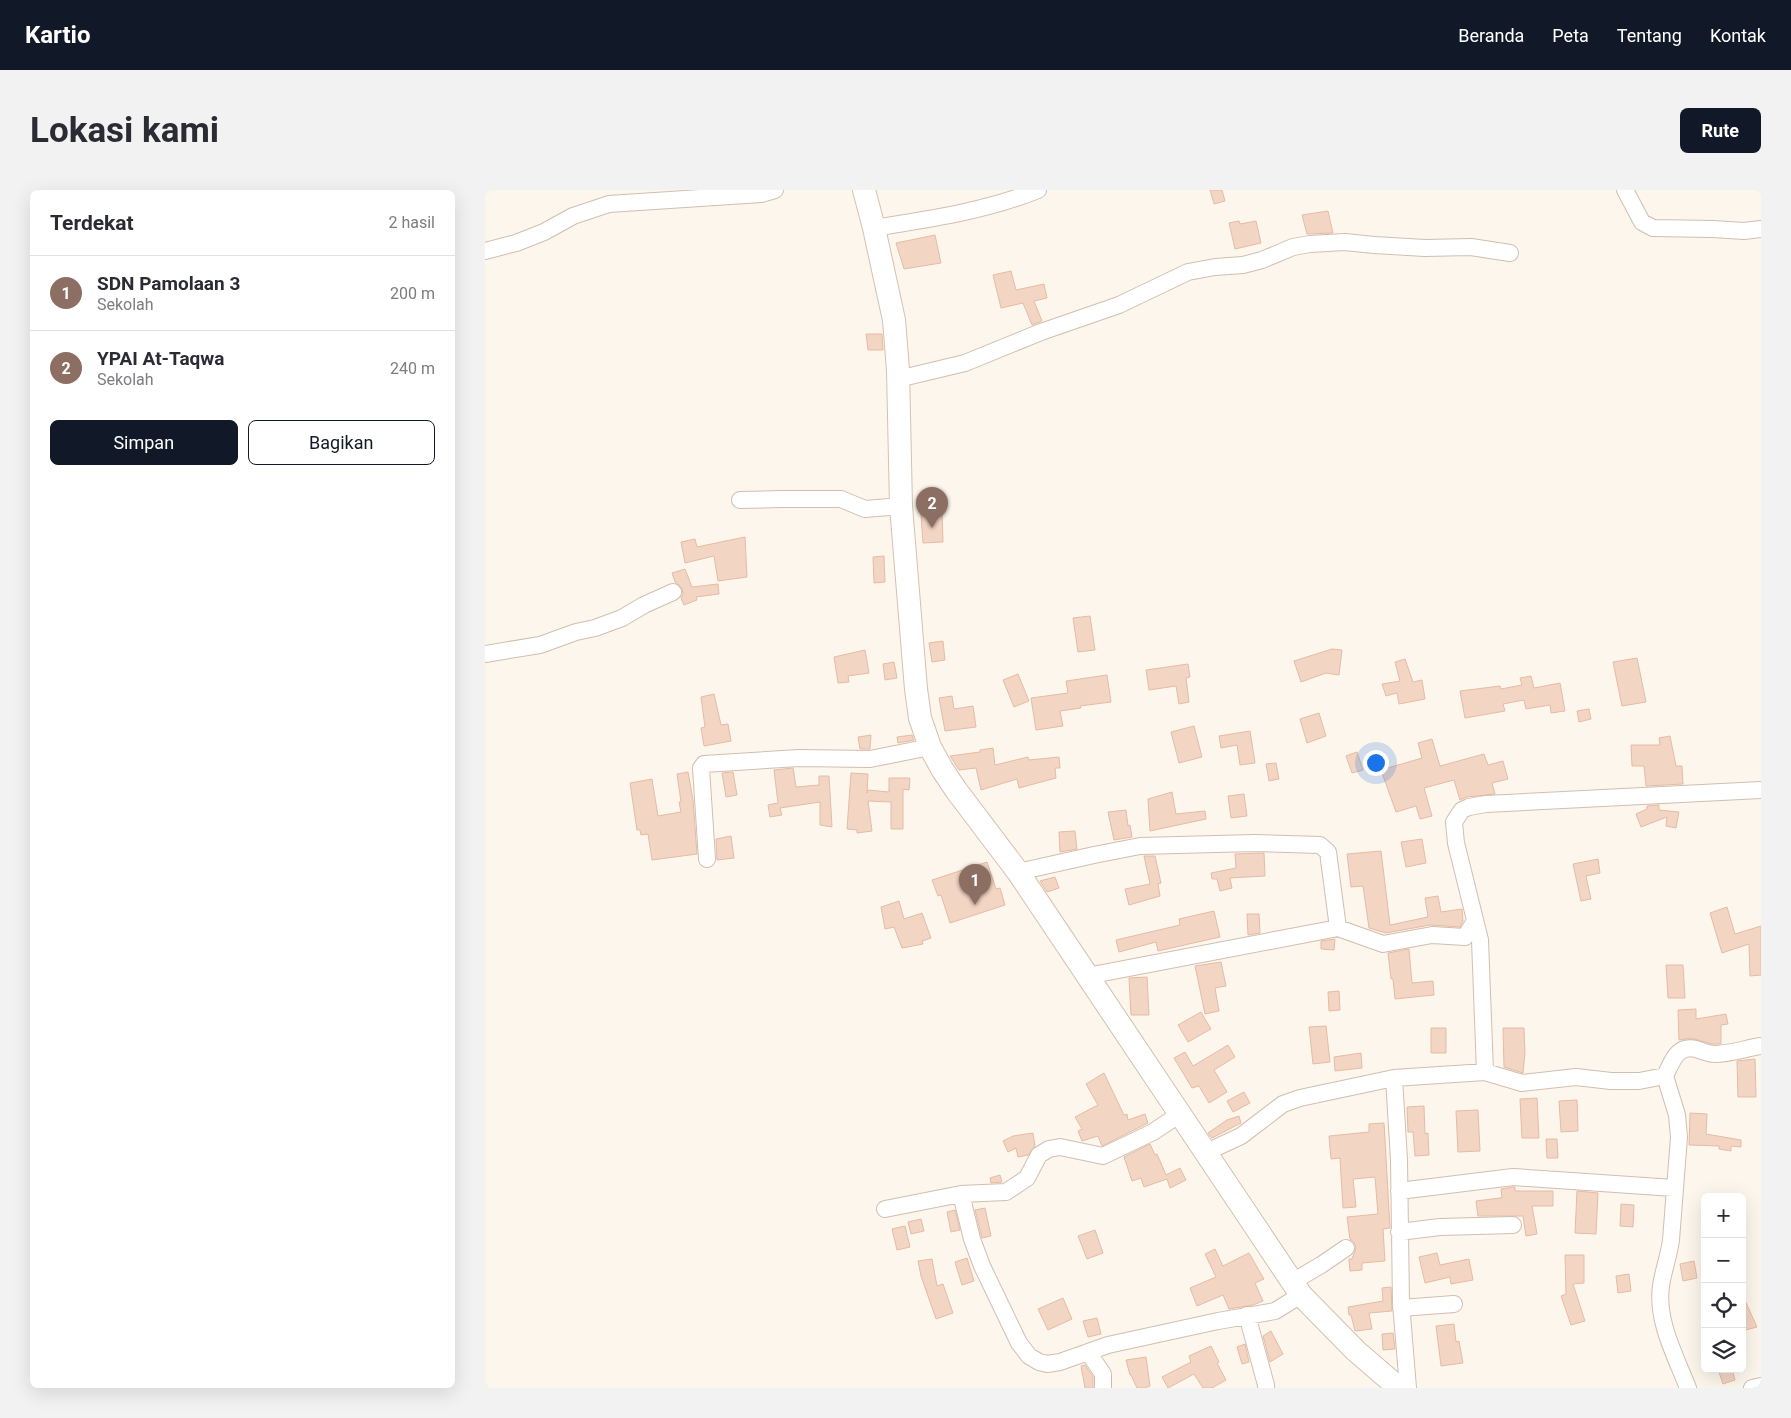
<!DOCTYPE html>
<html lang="id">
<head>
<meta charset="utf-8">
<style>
  :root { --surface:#fff; --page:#f2f2f3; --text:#2b2b33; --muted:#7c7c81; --line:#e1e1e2; --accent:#111827 }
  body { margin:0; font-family:Roboto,sans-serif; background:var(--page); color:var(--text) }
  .controls { position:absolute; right:15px; bottom:15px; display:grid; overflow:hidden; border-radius:8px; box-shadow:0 5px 20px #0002 }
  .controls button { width:45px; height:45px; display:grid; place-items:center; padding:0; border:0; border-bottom:1px solid var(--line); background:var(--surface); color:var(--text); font:25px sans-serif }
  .you { position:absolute; left:890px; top:572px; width:18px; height:18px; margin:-12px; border:4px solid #fff; border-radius:50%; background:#1a73e8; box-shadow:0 0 0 8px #1a73e833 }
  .badge { display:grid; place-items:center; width:32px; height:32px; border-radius:50%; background:var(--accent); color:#fff; font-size:16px; font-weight:700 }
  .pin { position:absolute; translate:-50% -41px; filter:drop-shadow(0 1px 2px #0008) }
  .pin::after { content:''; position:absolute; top:26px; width:18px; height:15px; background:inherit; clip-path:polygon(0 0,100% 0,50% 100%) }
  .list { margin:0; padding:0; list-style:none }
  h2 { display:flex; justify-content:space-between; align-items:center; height:65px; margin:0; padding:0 20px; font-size:21px }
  h2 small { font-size:16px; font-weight:400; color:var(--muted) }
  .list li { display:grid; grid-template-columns:32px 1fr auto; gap:15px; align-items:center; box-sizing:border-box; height:75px; padding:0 20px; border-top:1px solid var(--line) }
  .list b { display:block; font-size:19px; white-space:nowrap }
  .list p { margin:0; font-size:16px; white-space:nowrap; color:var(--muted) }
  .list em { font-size:16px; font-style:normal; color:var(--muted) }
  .actions { display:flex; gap:10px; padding:15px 20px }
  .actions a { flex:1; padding:11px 0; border:1px solid var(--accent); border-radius:8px; text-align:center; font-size:18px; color:var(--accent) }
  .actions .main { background:var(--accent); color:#fff }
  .icon { flex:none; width:28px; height:28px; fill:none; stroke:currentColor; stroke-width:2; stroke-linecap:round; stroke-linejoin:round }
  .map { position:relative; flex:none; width:1276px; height:1198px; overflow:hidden; border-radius:8px }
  header { display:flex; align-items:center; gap:30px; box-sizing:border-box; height:70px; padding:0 25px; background:var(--accent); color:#fff }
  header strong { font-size:24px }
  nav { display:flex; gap:28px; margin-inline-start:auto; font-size:18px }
  .intro { display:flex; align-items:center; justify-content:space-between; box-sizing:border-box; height:120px; padding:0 30px }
  h1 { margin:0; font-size:35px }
  .button { padding:12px 22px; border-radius:8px; background:var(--accent); color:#fff; font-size:18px; font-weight:700 }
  main { display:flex; gap:30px; padding:0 30px }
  aside { flex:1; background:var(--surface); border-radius:8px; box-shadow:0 5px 20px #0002 }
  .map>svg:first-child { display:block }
</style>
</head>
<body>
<header>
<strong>Kartio</strong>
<nav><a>Beranda</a><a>Peta</a><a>Tentang</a><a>Kontak</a></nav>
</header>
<div class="intro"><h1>Lokasi kami</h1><a class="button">Rute</a></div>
<main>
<aside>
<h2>Terdekat<small>2 hasil</small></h2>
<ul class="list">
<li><span class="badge" style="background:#8d6e63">1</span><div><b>SDN Pamolaan 3</b><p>Sekolah</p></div><em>200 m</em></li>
<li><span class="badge" style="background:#8d6e63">2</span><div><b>YPAI At-Taqwa</b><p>Sekolah</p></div><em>240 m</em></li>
</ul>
<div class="actions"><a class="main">Simpan</a><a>Bagikan</a></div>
</aside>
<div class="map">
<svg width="1276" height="1198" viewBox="0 0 1276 1198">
  <rect width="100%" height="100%" fill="#fdf6ec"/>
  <path fill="#f3d5c3" stroke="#e6bba3" d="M725,0H737L740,11L729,14Z
    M843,21L848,43L822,44L817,25Z
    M754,31L755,34L771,31L776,53L750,59L744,33Z
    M450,45L456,73L419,79L411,53Z
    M526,81L531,100L559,94L562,108L549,111L557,131L547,135L538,113L516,118L508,85Z
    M381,144H397L398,160H383Z
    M457,323L458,352L438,353L436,324Z
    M260,347L262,387L233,391L229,366L200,373L196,352L210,349L212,357Z
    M399,366L400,392L389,393L388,367Z
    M200,379L207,397L233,394L234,404L211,407L212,410L199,415L196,408L198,404L197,398L190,392L187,383Z
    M605,426L610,460L593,462L588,428Z
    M458,451L460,470L447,472L444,453Z
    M847,459L857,460L854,485L841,483L816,492L809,471Z
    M380,460L384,483L363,486L364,492L353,493L349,467Z
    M1152,468L1161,512L1137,516L1128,472Z
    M920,469L928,492L937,490L940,509L914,514L912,503L901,506L897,494L915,491L910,472Z
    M409,472L412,488L400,490L398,474Z
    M703,474L705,487L701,488L704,512L694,514L691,496L664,500L661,480Z
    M533,484L544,511L529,517L518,490Z
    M622,485L626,512L595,516L596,518L575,521L578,536L551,540L546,508L583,503L581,491Z
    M1046,486L1049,498L1075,493L1080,521L1066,523L1065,515L1041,519L1039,510L1018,514L1020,521L980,528L975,501L1015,496L1016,499L1037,495L1035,488Z
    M229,504L236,535L243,534L246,551L219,556L216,538L220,537L216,507Z
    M467,506L469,519L488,516L491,537L460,541L454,508Z
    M1104,519L1106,529L1094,532L1092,521Z
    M834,523L841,546L822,553L815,529Z
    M709,536L717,567L694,573L686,542Z
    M765,541L770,573L755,575L752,555L736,558L734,546Z
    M386,545L385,559H375L373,547Z
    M427,545L429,550L413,553L412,547Z
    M1185,546L1191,576H1197L1198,594L1161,596L1159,576H1147L1146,555H1175L1174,548Z
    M947,549L955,576L999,564L1003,575L1018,571L1023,589L1007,593L1010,604L982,607L975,610L969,590L939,598L947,626L935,629L931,616L911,622L896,580L937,568L933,553Z
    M508,558L510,575L543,567L544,570L574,567L575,578H570L571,588L534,598L532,589L496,600L491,578L474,580L465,566L495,562V560Z
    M872,562L878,580L867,583L861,566Z
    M791,573L794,589L784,591L781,574Z
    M308,578L311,597L334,595V586H344L347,637L335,635V612L295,618L297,625L285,627L283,615L293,613L289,580Z
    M203,582L208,610L212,664L167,670L163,644L156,645L155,640H152L145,593L167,589L173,626L196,622L194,612H196L192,584Z
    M248,582L252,605L241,607L237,583Z
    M366,583L383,584L382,603L383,600L404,602V588H425L424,600L418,599V639H406V612L383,611L387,641L372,643V640L362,639Z
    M687,602L691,624L720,621L721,629L665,641L663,609Z
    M759,604L762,626L746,628L743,606Z
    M1174,615V620L1194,622L1191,638L1181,636L1182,627L1156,637L1151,624L1162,619V616Z
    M641,620L643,636L645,635L647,647L629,650L623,622Z
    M590,641L592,659L575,662L574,642Z
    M246,646L249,668L232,670L231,649Z
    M937,649L941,673L921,677L916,652Z
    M896,661L905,735L943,727L940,708L953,706L956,722L977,719L978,731L975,737L945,735L901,743L884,738L878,696L866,697L862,664Z
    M779,663L780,686L745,688L747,698L735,701L732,689H727L726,683L751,678L750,664Z
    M659,666H670L676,693L673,694L675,706L644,715L640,699L665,694Z
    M1113,669L1115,683L1101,686L1106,709L1096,711L1088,674Z
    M502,672L511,699L515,698L520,715L465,733L456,705L453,706L447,690Z
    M570,687L574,698L562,702L555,691Z
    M414,711L419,729L437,723L446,748L437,751L438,754L417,758L409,737L400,739L396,717Z
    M1242,717L1250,744L1276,736V785L1265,786L1264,754L1237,763L1225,723Z
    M729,721L735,747L673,761L671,752L634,762L631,750L695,735L694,729Z
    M762,724H774L775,743L763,745Z
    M850,749L849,760L836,759V751Z
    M924,759L927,793L948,791L949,805L910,809L908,789H906L903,763Z
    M736,772L741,796L730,798L734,821L720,824L710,776Z
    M1181,775H1198L1200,808H1183Z
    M662,787L664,825H646L644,788Z
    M854,801L855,820L844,821L843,802Z
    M1211,819V829L1241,824L1243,834L1236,835V854H1227L1206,848L1194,850L1193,820Z
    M716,822L726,839L703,852L693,835Z
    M841,836L845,872L828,874L824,837Z
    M946,838H961V863H946Z
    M1018,838H1039L1040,863L1038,883L1019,877Z
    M743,855L750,867L729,880L742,902L724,913L714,896L707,898L689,868L700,862L708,876Z
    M876,863L877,878L850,881L849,867Z
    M1270,869L1271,907H1253L1252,871Z
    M619,883L639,925L642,924L643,930L660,924L663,933L617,956L613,946L597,951L593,941L597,939L590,927L613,915L601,894Z
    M759,902L765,913L748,922L742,911Z
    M1052,908L1054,948H1037L1035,909Z
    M1092,910L1093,941L1076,942L1074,911Z
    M939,916L940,944L943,943L944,965L930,966L928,942H923L922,917Z
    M993,920L995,961L973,962L971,921Z
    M1205,923L1222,924L1221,944L1256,950V957L1246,956V961L1234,959V956L1204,955Z
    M754,926L756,933L727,948L723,943L742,930Z
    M899,933L905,1038L898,1039L900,1071L877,1073V1080L865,1081L864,1069H867L871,1058L869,1052L865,1049L862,1027L893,1024L890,987L868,989L871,1017L858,1018L855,968L846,969L844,946L884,942V934Z
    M548,943L550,956L543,965L533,967L531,958L523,962L518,951L528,946Z
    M1061,949H1072L1073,968H1062Z
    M665,954L670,965L672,964L681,985L695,978L701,990L685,998L682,989L659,997L656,988L647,991L639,967Z
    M515,985L517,992L506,993L505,988Z
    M1028,997H1030V1001H1068V1016H1047L1052,1044L1041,1046L1038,1026H993L991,1011L1015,1008L1017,1007L1016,999Z
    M1092,1001L1113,1003L1111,1044L1090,1043Z
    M1136,1014L1149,1015L1148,1037L1135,1036Z
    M500,1018L506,1046L497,1048L490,1020Z
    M470,1020L475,1040L466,1042L462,1022Z
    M436,1029L439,1041L426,1044L423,1032Z
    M420,1036L425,1057L412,1060L407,1039Z
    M610,1040L618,1063L602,1069L593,1046Z
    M730,1059L738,1076L764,1063L779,1089L770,1093L778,1111L768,1115L744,1119L738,1105L712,1116L705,1098L731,1087L720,1064Z
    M952,1063L955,1075L984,1069L988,1090L966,1094L965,1087L940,1093L934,1067Z
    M1080,1065H1099V1093L1088,1094L1100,1131L1086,1135L1076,1106L1081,1104Z
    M482,1068L489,1091L477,1095L470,1072Z
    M447,1069L452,1096L458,1094L468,1123L451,1129L436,1086L433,1071Z
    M1209,1071L1212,1088L1198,1091L1195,1074Z
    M1144,1084L1146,1101L1133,1103L1131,1086Z
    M906,1097L907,1121L884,1123L887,1139L870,1141L866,1125H864L863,1117L898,1111L897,1098Z
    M1257,1104L1272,1137L1257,1141Z
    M578,1108L587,1129L563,1140L553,1119Z
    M612,1128L616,1144L603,1147L598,1131Z
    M969,1134L971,1152L974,1151L978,1173L956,1176L951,1136Z
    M786,1141L798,1164L785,1172L778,1146Z
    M908,1143L910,1159L898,1160L897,1144Z
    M760,1154L764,1172L757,1174L752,1157Z
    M726,1156L734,1172L732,1173L741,1190L727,1198H718L709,1184L683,1198L677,1187L706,1172L704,1166Z
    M661,1167L665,1196L660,1198H652L646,1185H645L641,1170Z
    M600,1175L608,1187V1198H600L596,1176Z
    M1233,1179H1247L1250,1190L1238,1194Z"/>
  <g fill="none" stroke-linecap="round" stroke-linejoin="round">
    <defs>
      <path id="street" d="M1140,0L1157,32L1168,38L1228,39L1259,41L1276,39
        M389,38C444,29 501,21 553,0
        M0,61L31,53L59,42L88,26L124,14L276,4L290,0
        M413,189L480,173L556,142L634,115L703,82L730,77L758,75L777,70L808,57L825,54L860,52L889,55L940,58L986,57L1025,63
        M255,310L296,309H356L380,319L416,316
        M0,464L55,455L91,442L110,438L137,428L159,415L188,402
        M222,669L216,578L219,574L314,568L385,569L445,557
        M533,682L609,665L655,656L770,653L835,655L843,662L853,738
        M602,786L853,738L898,754L947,745L980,747L990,731
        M1000,882L995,750L971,653L969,632L977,620L984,617L1001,614L1276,600
        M1180,886L1192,925L1194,947L1186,1050C1184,1066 1178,1081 1176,1096C1171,1131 1191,1167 1203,1198
        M909,888L914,970L916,1113L923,1198
        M718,957L726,960L756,946L798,914L815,908L909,888L1000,882L1037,893L1091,887L1126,891H1154L1180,886C1187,872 1192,854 1211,859C1217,861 1224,864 1230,864C1245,864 1262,858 1276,856
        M914,1001L1028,987L1189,998
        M476,1004L487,1049L497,1076L534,1153L544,1166L554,1172L562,1174L575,1172L623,1155L733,1131L790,1121L816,1105
        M400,1019L476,1004L521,1002L542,988L554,965L564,959L575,957L618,966L668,942L695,924
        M914,1042L955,1037L1028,1035
        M807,1092L836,1075L861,1058
        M916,1118L969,1114
        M762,1125L781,1195V1198
        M603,1162L618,1184V1198
        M1267,1198L1276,1196"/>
      <path id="secondary" d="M379,0L389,38L409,130L413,180L416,316L431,499L435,528L445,557L457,579L471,600L533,682L816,1105L871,1161L914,1198"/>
    </defs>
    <use href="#street" stroke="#d1beb0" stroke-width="18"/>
    <use href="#secondary" stroke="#d6c0b0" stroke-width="24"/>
    <use href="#street" stroke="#fff" stroke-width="16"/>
    <use href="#secondary" stroke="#fff" stroke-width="22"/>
  </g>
</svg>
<div class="controls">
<button>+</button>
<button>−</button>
<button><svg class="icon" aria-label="locate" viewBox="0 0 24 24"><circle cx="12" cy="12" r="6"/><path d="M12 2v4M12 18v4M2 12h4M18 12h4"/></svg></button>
<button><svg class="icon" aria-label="layers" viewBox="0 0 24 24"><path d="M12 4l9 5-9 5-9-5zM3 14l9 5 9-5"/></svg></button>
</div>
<div class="you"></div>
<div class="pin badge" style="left:490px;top:715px;background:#8d6e63">1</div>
<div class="pin badge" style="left:447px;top:338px;background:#8d6e63">2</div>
</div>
</main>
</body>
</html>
